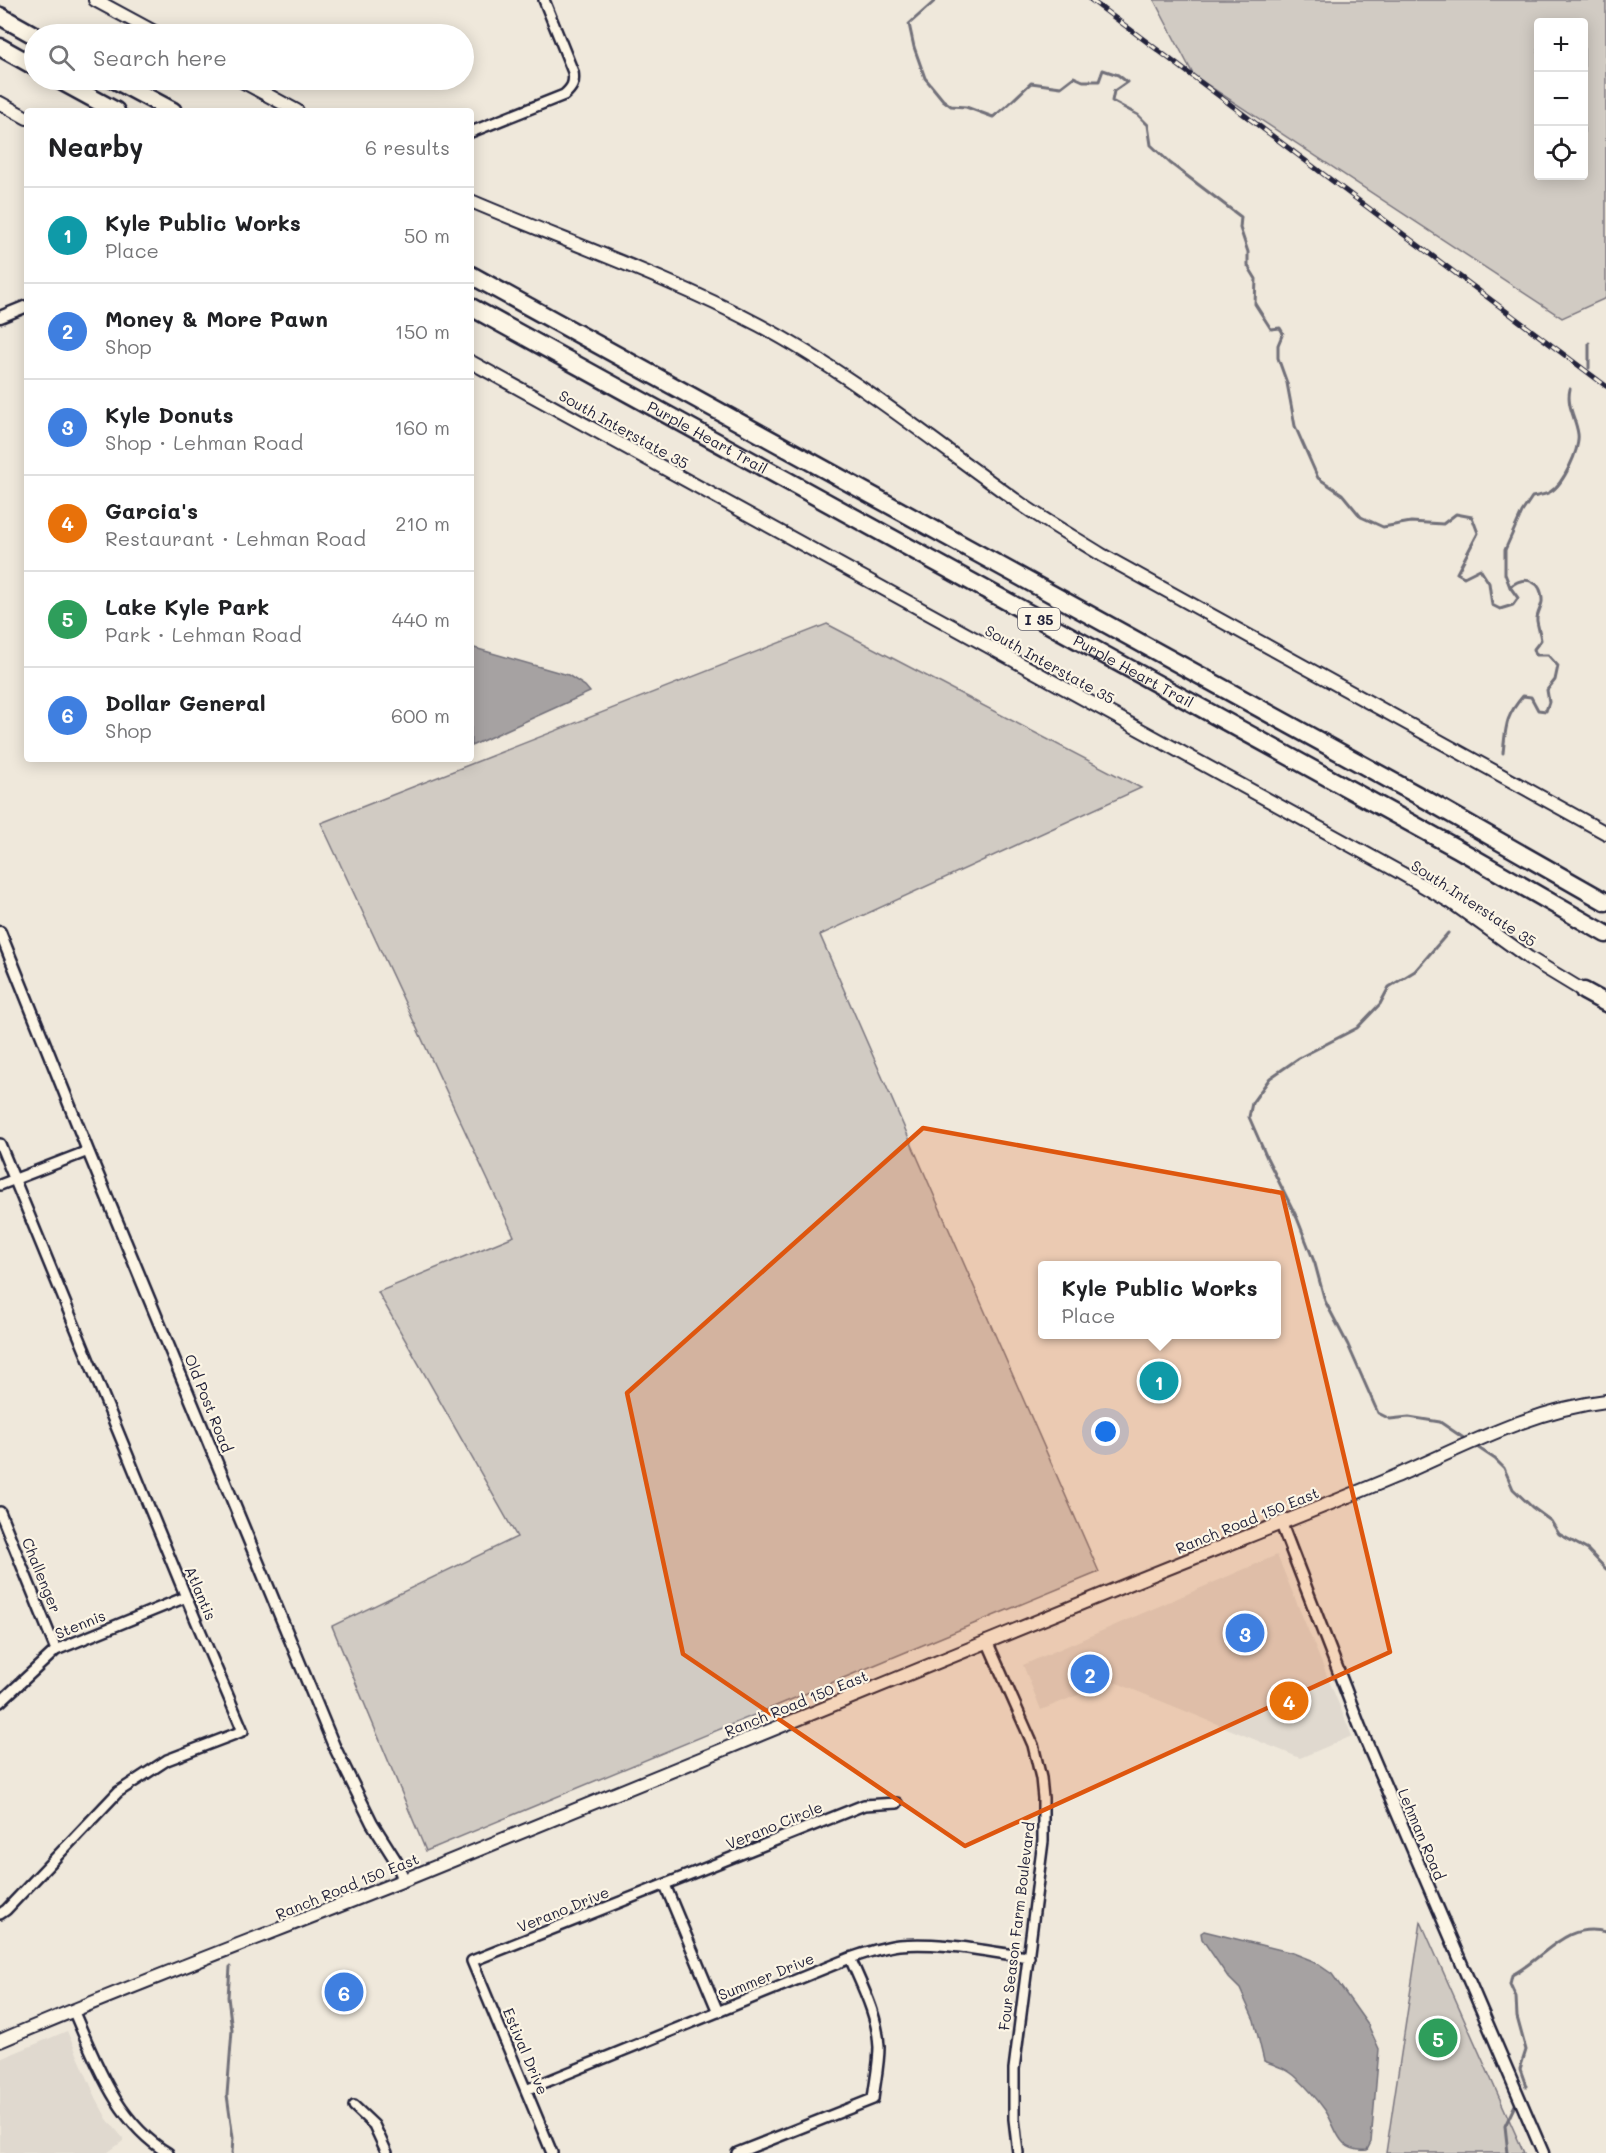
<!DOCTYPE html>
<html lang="en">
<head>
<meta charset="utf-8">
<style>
  :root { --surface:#fff; --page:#f6f6f6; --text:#202124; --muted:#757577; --line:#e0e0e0; --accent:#c8321e }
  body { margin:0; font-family:Mali,sans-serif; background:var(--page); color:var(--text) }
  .controls { position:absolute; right:18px; top:18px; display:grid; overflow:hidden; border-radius:6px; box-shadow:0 3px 15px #0003 }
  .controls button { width:54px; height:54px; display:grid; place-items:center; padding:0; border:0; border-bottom:2px solid var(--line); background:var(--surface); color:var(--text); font:30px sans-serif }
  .you { position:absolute; left:1106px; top:1432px; width:21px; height:21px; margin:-15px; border:4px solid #fff; border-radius:50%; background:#1a73e8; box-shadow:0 0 0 9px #1a73e833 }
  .badge { display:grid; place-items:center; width:39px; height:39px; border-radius:50%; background:var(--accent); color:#fff; font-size:20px; font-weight:700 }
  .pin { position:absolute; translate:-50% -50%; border:3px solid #fff; box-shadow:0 2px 6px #0006 }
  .popup { position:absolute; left:1038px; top:1261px; width:243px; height:78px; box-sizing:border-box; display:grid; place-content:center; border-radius:6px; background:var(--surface); filter:drop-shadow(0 2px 4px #0005); font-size:20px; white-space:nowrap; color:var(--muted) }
  .popup b { font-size:22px; color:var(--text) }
  .popup::after { content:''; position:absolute; left:50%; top:100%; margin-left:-12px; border:12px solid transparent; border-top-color:var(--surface) }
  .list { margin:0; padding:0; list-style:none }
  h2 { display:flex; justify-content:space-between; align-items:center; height:78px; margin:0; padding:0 24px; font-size:26px }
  h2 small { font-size:20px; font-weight:400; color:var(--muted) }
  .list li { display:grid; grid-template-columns:39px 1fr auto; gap:18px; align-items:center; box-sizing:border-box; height:96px; padding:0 24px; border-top:2px solid var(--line) }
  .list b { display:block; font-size:22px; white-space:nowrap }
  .list p { margin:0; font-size:20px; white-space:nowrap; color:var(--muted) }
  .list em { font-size:20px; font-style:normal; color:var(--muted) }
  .icon { flex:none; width:33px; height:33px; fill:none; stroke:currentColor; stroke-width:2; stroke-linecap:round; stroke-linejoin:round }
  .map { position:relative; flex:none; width:1606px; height:2153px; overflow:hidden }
  .search { position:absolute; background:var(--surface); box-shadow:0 3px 15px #0003; left:24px; top:24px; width:450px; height:66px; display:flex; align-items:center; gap:15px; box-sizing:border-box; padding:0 21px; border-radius:33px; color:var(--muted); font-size:22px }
  .panel { position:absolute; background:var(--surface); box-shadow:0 3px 15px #0003; left:24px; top:108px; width:450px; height:654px; border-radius:6px }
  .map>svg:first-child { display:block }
</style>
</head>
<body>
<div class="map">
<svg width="1606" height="2153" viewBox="0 0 1606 2153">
  <rect width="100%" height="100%" fill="#efe8db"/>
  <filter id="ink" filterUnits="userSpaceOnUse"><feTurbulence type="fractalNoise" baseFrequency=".0167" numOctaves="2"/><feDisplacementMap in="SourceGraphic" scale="12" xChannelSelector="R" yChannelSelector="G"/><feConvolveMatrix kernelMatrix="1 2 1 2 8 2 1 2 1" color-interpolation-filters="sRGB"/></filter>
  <g filter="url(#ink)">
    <path fill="#e0d9cf" d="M1277,1555L1352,1736L1300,1758L1112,1681L1041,1710L1023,1665Z
      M67,2031L98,2102L107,2119L123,2138V2141L107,2153H0V2059Z"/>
    <path fill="#d1cbc3" stroke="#7a767f" stroke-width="1.5" fill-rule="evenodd" d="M1154,0H1606V298L1562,318L1194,76ZM1584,22V176H1538V22Z
      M827,624L1141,788L820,935L1099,1572L426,1851L332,1626L517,1537L378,1292L514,1236L321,823Z
      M1421,1922L1524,2153H1386Z"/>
    <path fill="#a6a2a2" stroke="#716f79" stroke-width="1.5" d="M471,647L568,675L585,686L590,692L471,746Z
      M1204,1931L1293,1953L1313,1961L1332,1974L1368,2025L1379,2049L1371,2142L1367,2150C1337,2153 1337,2127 1325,2110C1317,2099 1307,2087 1297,2078C1288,2069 1275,2065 1264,2061L1254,2020L1240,1989L1228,1977L1202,1939L1201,1933Z"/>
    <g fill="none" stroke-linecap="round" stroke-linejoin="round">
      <path stroke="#716f79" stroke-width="3" d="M936,0L909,24L914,47L925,78L943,100L951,106L966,107L993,117C1007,107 1018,95 1031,83L1061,87L1074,77L1083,81H1099L1103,70L1118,75L1127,82L1114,91L1112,101L1138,115L1148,125L1151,145L1170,163L1241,217L1240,228L1248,252V266L1256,279L1255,304L1271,329L1280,328L1283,333L1278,345V358L1287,383L1295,426L1318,478L1342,494L1361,517L1383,527L1411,522L1443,524L1456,514L1472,517L1478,533L1457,573L1464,577L1480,569L1489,583L1492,605L1500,609L1513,605L1518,598L1510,587
        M1589,368V343
        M1503,753C1506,726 1505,717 1523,696L1531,697L1538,710L1546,711L1549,702L1547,690L1555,680L1558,666L1548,655H1536L1534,649L1541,640C1540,633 1538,627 1537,621C1536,615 1541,608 1542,602C1543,581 1525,574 1510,587L1505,574V550L1522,512L1532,497C1537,496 1545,495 1550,492C1563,485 1580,449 1578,434C1576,418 1566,406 1570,389
        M1448,933L1415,971L1389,987L1380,1004L1357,1028L1299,1058L1270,1078L1252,1103L1249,1117L1267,1158L1297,1218L1315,1264L1325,1301L1348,1345L1378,1413L1390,1419L1409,1417L1440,1422L1468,1441
        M1474,1445L1495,1459L1504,1468L1513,1489L1532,1507L1551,1521L1559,1534L1588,1550L1606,1569
        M230,1967L228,1997L232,2030L227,2095L233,2138L232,2153
        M1526,2086L1520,2069L1526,2050L1517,2017L1516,1997L1510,1984L1512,1975C1546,1957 1565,1921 1606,1932
        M1508,2153L1505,2126L1516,2103"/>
      <defs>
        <path id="minor" d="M471,132L564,95C572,88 575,83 573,72L544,0
          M0,1144L186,1597L243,1731L167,1760L118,1792L6,1910L0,1914
          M0,1185L88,1151
          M0,1512L56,1650
          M987,1641L1033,1745L1041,1778L1043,1798V1841L1014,2069V2119L1018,2153
          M0,1702L56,1650L186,1597
          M665,1885L718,2012
          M73,2010C96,2062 116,2122 168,2153
          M526,2090L850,1958C866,1953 882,1947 899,1945C942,1941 987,1952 1029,1957
          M354,2106L374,2125L387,2153
          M552,2153L472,1961L864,1805L897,1803
          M737,2153L873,2099C875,2082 879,2064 879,2047C878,2016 862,1986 850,1958"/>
        <path id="tertiary" d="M0,317L27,306
          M0,932L88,1151L334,1746L372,1823L396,1861L404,1880
          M1281,1523L1360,1727L1543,2153"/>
        <path id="secondary" d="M95,0L158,34
          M240,80L297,111
          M0,103L27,118
          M471,201C567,242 666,276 759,325C853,375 935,443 1021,504C1047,522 1075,538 1102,555L1606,833
          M471,362L1401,873L1451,902L1529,958L1590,995
          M0,2041C133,1984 269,1934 404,1880C649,1782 892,1679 1136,1581C1222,1546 1309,1513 1394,1477C1464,1447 1530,1410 1606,1401"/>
        <g id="motorway">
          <path d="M0,16L34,35"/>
          <path d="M0,47L34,66"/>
          <path d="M59,80L116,111"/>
          <path d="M115,80L173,111"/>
          <path d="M471,275L1432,803L1606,902"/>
          <path id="s1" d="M471,307L1458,849L1606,934"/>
          <path d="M1584,991L1606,1003"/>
        </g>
      </defs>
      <use href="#minor" stroke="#22223b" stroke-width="14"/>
      <use href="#tertiary" stroke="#22223b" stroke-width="15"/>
      <use href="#secondary" stroke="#22223b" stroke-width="16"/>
      <use href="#motorway" stroke="#22223b" stroke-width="21"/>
      <use href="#minor" stroke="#fcf5e5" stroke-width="9"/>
      <use href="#tertiary" stroke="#fcf5e5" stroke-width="10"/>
      <use href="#secondary" stroke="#fcf5e5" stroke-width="12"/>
      <use href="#motorway" stroke="#fcf5e5" stroke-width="16"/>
      <defs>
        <path id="rail" d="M1091,0L1606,386"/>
      </defs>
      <use href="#rail" stroke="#22223b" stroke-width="5"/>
      <use href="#rail" stroke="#fcf5e5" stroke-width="3" stroke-dasharray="9" stroke-linecap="butt"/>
    </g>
  </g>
  <path fill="#de560e" fill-opacity="0.2" stroke="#de560e" stroke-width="4.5" stroke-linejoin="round" d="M923,1128L1282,1193L1390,1652L965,1846L683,1654L627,1393Z"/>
  <g text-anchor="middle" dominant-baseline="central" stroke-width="4.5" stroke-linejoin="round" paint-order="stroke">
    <rect fill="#fcf5e5" stroke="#63616e" stroke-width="1.5" x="1018" y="608" width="42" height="22" rx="4.5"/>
    <g font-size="14" font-weight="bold" fill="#22223b">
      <text x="1039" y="619">I 35</text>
    </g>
    <g font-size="15" fill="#22223b" stroke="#fcf5e5">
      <text transform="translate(624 429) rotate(29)">South Interstate 35</text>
      <text stroke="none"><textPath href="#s1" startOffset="270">Purple Heart Trail</textPath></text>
      <text transform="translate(1050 664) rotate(29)">South Interstate 35</text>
      <text stroke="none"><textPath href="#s1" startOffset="756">Purple Heart Trail</textPath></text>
      <text transform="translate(1474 903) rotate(33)">South Interstate 35</text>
      <text transform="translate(209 1403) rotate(68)">Old Post Road</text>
      <text transform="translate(1247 1520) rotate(-22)">Ranch Road 150 East</text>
      <text transform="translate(42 1575) rotate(68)">Challenger</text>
      <text transform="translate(201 1593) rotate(67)">Atlantis</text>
      <text transform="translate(80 1624) rotate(-22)">Stennis</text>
      <text transform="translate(796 1703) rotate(-22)">Ranch Road 150 East</text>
      <text transform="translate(774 1825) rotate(-22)">Verano Circle</text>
      <text transform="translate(1422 1834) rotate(67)">Lehman Road</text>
      <text transform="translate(347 1886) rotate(-22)">Ranch Road 150 East</text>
      <text transform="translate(563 1909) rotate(-22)">Verano Drive</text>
      <text transform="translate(1016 1926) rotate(-83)">Four Season Farm Boulevard</text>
      <text transform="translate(766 1976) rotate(-22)">Summer Drive</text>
      <text transform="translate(526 2051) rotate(67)">Estival Drive</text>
    </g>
  </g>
</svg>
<div class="controls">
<button>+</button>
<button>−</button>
<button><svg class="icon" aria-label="locate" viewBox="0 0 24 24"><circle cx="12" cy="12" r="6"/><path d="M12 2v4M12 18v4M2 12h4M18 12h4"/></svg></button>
</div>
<div class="you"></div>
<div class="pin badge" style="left:1159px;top:1381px;background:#0f9aa8">1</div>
<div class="popup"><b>Kyle Public Works</b>Place</div>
<div class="pin badge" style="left:1090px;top:1674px;background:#3f7fe0">2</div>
<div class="pin badge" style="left:1245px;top:1633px;background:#3f7fe0">3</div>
<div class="pin badge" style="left:1289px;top:1701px;background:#e8710a">4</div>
<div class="pin badge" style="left:1438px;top:2038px;background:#2e9e5b">5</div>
<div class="pin badge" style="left:344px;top:1992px;background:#3f7fe0">6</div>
<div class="search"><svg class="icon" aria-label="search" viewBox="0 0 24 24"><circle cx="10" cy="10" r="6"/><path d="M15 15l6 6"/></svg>Search here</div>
<section class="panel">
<h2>Nearby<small>6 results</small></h2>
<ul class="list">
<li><span class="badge" style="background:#0f9aa8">1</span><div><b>Kyle Public Works</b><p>Place</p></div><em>50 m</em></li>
<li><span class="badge" style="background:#3f7fe0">2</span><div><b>Money &amp; More Pawn</b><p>Shop</p></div><em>150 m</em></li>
<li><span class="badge" style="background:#3f7fe0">3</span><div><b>Kyle Donuts</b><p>Shop · Lehman Road</p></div><em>160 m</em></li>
<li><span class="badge" style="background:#e8710a">4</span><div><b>Garcia's</b><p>Restaurant · Lehman Road</p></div><em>210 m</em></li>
<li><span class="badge" style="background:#2e9e5b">5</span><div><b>Lake Kyle Park</b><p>Park · Lehman Road</p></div><em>440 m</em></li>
<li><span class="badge" style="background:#3f7fe0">6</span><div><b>Dollar General</b><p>Shop</p></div><em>600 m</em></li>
</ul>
</section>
</div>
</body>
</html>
